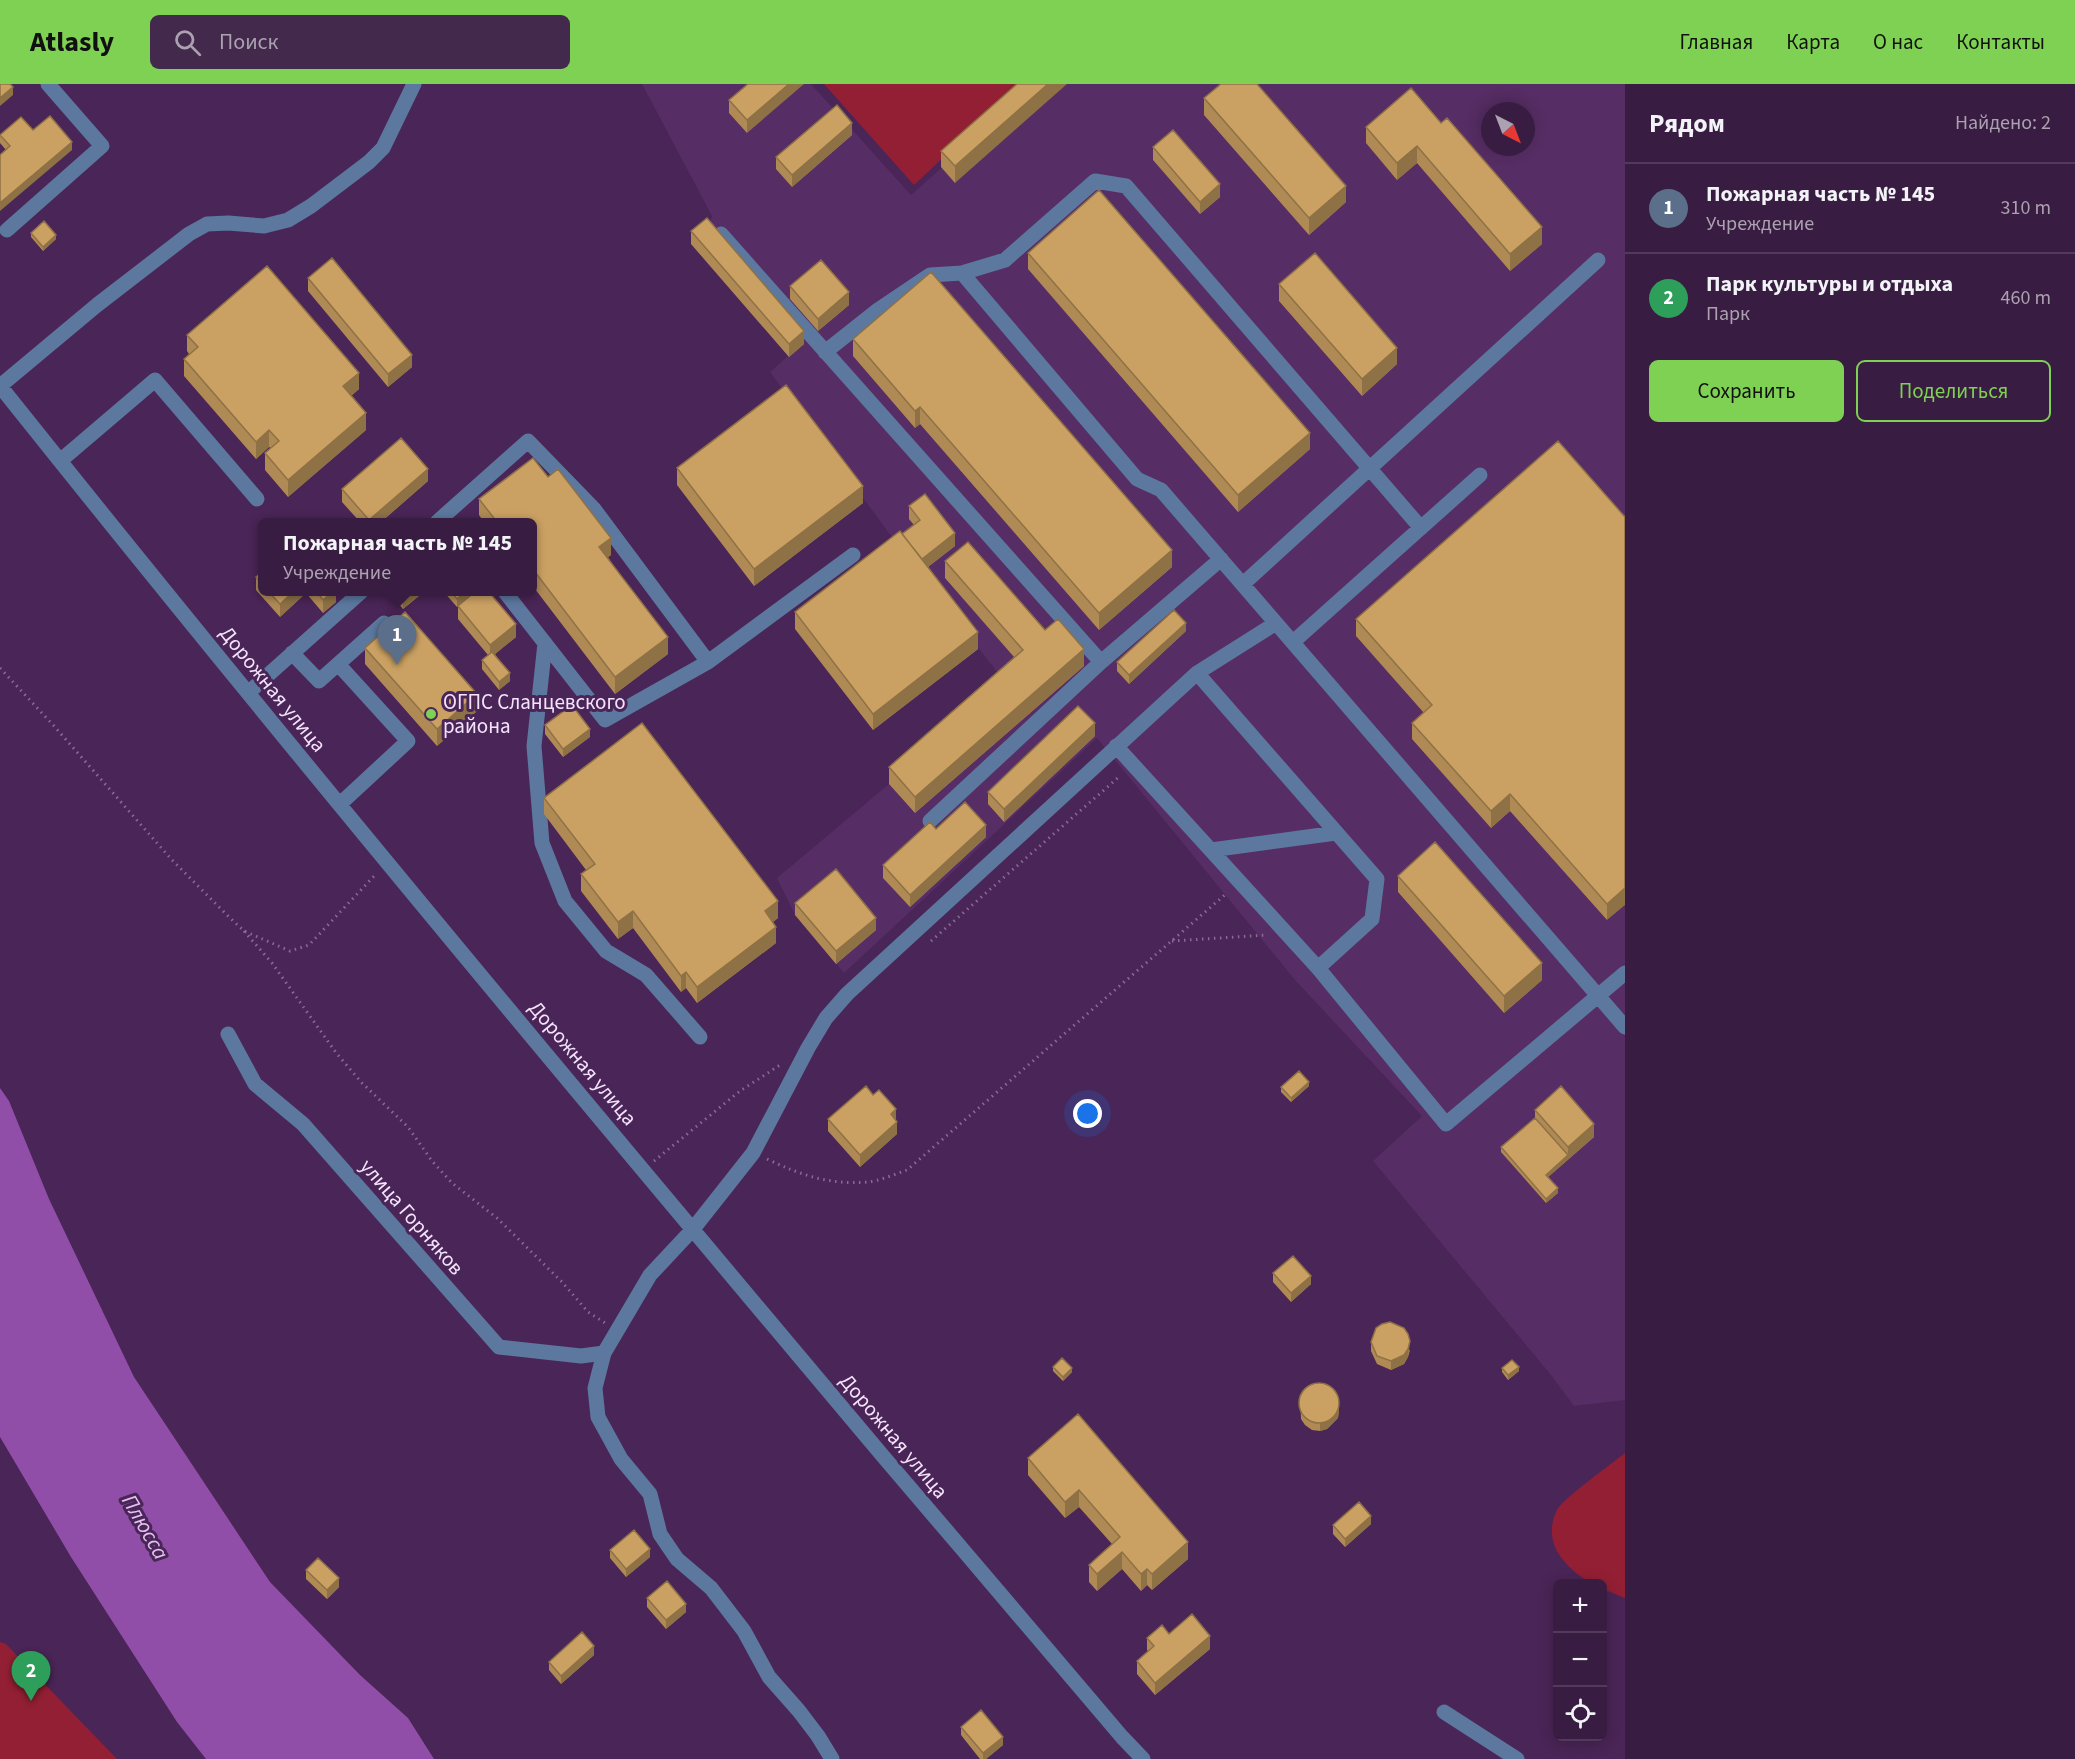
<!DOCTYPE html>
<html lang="ru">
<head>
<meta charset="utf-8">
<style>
  :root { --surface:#381c41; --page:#43294c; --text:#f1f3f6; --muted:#aba1b1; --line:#523a5a; --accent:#7ed153 }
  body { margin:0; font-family:"Source Sans 3",sans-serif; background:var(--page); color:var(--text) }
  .controls { position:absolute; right:18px; bottom:18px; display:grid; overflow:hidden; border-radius:9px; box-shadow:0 3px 15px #0003 }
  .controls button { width:54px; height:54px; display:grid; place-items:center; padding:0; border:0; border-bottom:2px solid var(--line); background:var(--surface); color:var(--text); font:30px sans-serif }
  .compass { position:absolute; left:1481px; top:18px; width:54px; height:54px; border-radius:50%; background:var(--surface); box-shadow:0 3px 15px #0003; rotate:138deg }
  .you { position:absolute; left:1088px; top:1030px; width:21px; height:21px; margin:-15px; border:4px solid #fff; border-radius:50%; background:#1a73e8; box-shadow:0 0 0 9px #1a73e833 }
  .badge { display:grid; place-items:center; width:39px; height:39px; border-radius:50%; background:var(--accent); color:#fff; font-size:20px; font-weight:700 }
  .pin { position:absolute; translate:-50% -50px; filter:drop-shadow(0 2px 3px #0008) }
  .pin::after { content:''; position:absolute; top:32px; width:21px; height:18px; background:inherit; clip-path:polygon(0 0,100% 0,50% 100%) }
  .popup { position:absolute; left:258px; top:434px; width:279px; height:78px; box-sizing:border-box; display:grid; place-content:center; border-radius:9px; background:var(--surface); filter:drop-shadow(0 2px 4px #0005); font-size:20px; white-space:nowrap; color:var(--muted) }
  .popup b { font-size:22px; color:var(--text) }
  .popup::after { content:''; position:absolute; left:50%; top:100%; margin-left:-12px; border:12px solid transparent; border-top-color:var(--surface) }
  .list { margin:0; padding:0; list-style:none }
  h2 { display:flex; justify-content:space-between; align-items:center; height:78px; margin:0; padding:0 24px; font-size:26px }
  h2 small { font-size:20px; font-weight:400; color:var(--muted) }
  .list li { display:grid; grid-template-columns:39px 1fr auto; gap:18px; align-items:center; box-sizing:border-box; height:90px; padding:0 24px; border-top:2px solid var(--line) }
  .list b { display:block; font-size:22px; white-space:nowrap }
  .list p { margin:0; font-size:20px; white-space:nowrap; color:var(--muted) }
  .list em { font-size:20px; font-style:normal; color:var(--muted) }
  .actions { display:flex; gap:12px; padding:18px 24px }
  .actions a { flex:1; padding:14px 0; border:2px solid var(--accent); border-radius:9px; text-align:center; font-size:21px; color:var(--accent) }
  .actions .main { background:var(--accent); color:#111 }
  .icon { flex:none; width:33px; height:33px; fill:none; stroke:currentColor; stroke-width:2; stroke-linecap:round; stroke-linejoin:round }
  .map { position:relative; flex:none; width:1625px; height:1675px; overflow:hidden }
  header { display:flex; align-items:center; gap:36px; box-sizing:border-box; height:84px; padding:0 30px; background:var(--accent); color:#111 }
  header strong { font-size:28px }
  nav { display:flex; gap:33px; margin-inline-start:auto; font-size:21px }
  .search { width:420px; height:54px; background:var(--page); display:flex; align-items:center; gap:15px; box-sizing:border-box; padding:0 21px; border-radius:9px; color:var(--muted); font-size:22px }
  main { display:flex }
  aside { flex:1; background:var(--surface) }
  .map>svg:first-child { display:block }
</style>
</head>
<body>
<header>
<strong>Atlasly</strong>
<div class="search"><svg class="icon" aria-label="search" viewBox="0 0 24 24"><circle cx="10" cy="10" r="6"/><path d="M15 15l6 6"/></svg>Поиск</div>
<nav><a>Главная</a><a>Карта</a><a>О нас</a><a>Контакты</a></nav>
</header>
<main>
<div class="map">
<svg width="1625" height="1675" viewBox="0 0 1625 1675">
  <rect width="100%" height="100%" fill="#4a2557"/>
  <path fill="#562d64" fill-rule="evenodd" d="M642,0H811L911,111L1036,0H1625V1316L1574,1322L1551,1291L1373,1077L1422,1032L1295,896L1097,654L844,889L795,831L777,794L889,700L1005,598L900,464L770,288L788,272L691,160L707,147L712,132ZM1490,27H1526V63H1490Z"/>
  <path fill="#931f34" d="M824,0H1022L914,101Z
    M1625,1369V1514L1603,1505L1602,1500C1588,1500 1573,1488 1564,1477C1551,1463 1548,1443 1557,1426C1562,1415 1613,1379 1625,1369Z
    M0,1558L6,1560L117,1675H0Z"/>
  <path fill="#904ea8" d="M0,1004L9,1017L49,1115L134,1293L270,1498L360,1591L408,1634L434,1675H206L177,1638L71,1473L0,1353Z"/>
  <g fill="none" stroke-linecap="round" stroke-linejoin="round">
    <path stroke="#896c94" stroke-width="3" stroke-dasharray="1.5 4.5" stroke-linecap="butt" d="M0,584L54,642L172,776L229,833L244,847L290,867L309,861L376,790
      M244,847L272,879L337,970L362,999L408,1043L432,1077L452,1099L497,1134L562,1198L588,1228L605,1239
      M931,857L1120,692
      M1172,857L1267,851
      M767,1075C801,1091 828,1101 867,1098C880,1097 895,1090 907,1086L1227,809
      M654,1077L740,1007L780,981"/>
    <path stroke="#5c789e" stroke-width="15" d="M7,146L102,62L48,0
      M721,150L1101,578
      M962,189L1137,395L1161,406L1625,943
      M825,268L878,226L930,191L962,189L1005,176L1095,97L1126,102L1421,444
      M0,302C288,663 585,1018 882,1371C962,1465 1043,1559 1122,1653L1143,1675
      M0,302L97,221L189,150L207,140L228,139L264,142L288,136L311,122L369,78L383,64L414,0
      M60,377L155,296L257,415
      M437,438L528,357L594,425L708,578
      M1243,500L1598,176
      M505,508L605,636L708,578L853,471
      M1293,558L1480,391
      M545,559L534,662L542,759L565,817L606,867L646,891L700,953
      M292,569L319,597L384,539
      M338,580L408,657L340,720
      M1197,589L1377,795L1372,835L1318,884
      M249,608L361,508
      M1116,662L1318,884L1446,1040L1625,889
      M930,737L1101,578L1221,475
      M1211,766L1336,749
      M228,950L255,1000L303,1040L499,1263L581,1272L604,1269
      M1444,1628L1517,1675
      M832,1675L818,1652L799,1627L769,1593L744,1547L711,1504L677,1475L660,1450L650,1410L621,1375L598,1333L595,1304L604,1269L650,1191L693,1145L753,1069L808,964L826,934L847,910L1197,589L1276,539"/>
  </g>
  <path fill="#af8a55" d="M748,0L747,49L729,29V16Z
    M1017,0L955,99L941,83V67Z
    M1411,4L1542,160L1510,187L1417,79L1397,96L1366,59V43Z
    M1204,14L1346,118L1309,151L1204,31Z
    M33,46L72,66H6L0,59V51Z
    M852,51L792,103L776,85V73Z
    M1153,63L1220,113L1200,130L1153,76Z
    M691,147L804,260L789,273L691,160Z
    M31,149L56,155L43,167L31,153Z
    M1028,169L1310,365L1238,428L1028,185Z
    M308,194L412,283L388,303L308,207Z
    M1279,200L1397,280L1362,312L1279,217Z
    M790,202L849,221L818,247L790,215Z
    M187,251L359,305L351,312L366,346L288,413L265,386V369L271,364L269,363L256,375L184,292V275L189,270L187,267Z
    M853,255L1172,483L1099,546L920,340L915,344L853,272Z
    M677,384L863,419L754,502L677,401Z
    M548,393L611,471L608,473L668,570L615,610L532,501V438H484L479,431V415Z
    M428,397L381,438H360L342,418V405Z
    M909,422L955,462L928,483L978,565L873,646L795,545V528L914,441L909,435Z
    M1625,433L1607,836L1510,727L1491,744L1412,655V639L1424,629L1356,552V535Z
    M945,477L1045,546L1084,582L915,729L889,700V683L1014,573L945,494Z
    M262,488V507H336V518L323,529L306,509L280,533L256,506V493Z
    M389,507H425L403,525Z
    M443,507H471V511L457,523Z
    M458,522L516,553L495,570L510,597L499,606L482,585V576L488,571L458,535Z
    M1186,547L1129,600L1117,587V578Z
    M365,564L477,627L437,662L365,580Z
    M545,641L590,653L563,673L545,650Z
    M1095,652L1004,738L988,720V708Z
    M544,714L778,834L773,838L776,859L697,919L686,904L681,908L633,844L618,855L581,807V790L586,786L544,730Z
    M936,745L986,753L910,823L883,794V781Z
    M1398,792L1542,896L1504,929L1398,808Z
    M795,819L876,846L836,880L795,831Z
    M1309,1002L1291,1018L1281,1008V1003Z
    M1535,1026L1594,1053L1548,1093L1558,1109L1546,1119L1501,1068V1063L1535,1034Z
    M828,1035L896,1036L897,1050L860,1083L828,1047Z
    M1273,1189L1311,1200L1291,1218L1273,1198Z
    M1371,1258L1410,1266L1408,1273L1404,1280L1391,1286L1377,1280L1371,1267Z
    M1053,1283L1072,1288L1063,1297L1053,1287Z
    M1502,1284L1519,1287L1508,1296L1502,1288Z
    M1300,1311L1339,1327L1338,1334L1327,1345L1320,1347L1312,1346L1305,1341L1301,1335Z
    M1078,1330L1188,1475L1152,1506L1147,1501L1141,1507L1122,1485L1097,1507L1089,1498V1481L1112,1460L1079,1423L1065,1434L1028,1391V1374Z
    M1371,1440L1345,1463L1333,1450V1441Z
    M610,1466L650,1473L626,1493L610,1474Z
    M306,1486L339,1503L327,1515L306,1495Z
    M647,1514L686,1528L666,1545L647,1523Z
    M1169,1550L1210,1565L1155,1611L1137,1590V1577L1148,1567L1147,1566V1554Z
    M594,1571L561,1600L549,1586V1578Z
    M961,1643L1003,1661L986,1675H980L961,1651Z"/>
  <path fill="#8e7145" d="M789,0H804L747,49V36Z
    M1048,0H1067L955,99V82Z
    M13,3V11L0,22V14Z
    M852,39V51L792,103V91Z
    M72,58V66L0,127V119Z
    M1417,62V79L1397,96V79Z
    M1220,100V113L1200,130V118Z
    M1346,102V118L1309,151V134Z
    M1542,143V160L1510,187V170Z
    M56,151V155L43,167V163Z
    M849,208V221L818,247V235Z
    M804,247V260L789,273V260Z
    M1397,264V280L1362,312V295Z
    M412,271V283L388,303V290Z
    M359,289V305L343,319V302Z
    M920,323V340L915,344V327Z
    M366,329V346L288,413V396Z
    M269,346V363L256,375V358Z
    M1310,349V365L1238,428V411Z
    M428,385V397L381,438H369V436Z
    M863,402V419L754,502V485Z
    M955,449V462L920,489V476Z
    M611,454V471L599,480V463Z
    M1172,466V483L1099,546V529Z
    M294,507H306V509L280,533V520Z
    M333,507H336V518L323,529V516Z
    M415,507H425L403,525V517Z
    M465,507H471V511L457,523V515Z
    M1186,539V547L1129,600V591Z
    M516,540V553L490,574V561Z
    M978,548V565L873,646V630Z
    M668,553V570L615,610V593Z
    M1084,565V582L915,729V713Z
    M510,589V597L499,606V598Z
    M477,610V627L437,662V645Z
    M1095,639V652L1004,738V725Z
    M590,645V653L563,673V665Z
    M1510,710V727L1491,744V727Z
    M986,741V753L910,823V811Z
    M1625,804V821L1607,836V820Z
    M778,817V834L765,844V827Z
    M633,827V844L618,855V838Z
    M876,834V846L836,880V867Z
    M776,843V859L697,919V903Z
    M1542,879V896L1504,929V912Z
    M686,888V904L681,908V892Z
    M1309,998V1002L1291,1018V1014Z
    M896,1025V1038L891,1030Z
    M897,1038V1050L860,1083V1071Z
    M1594,1040V1053L1546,1095V1091L1568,1071V1063Z
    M1558,1104V1109L1546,1119V1115Z
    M1311,1192V1200L1291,1218V1209Z
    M1410,1257L1408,1273L1404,1280L1391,1286V1277Z
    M1519,1283V1287L1508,1296V1291Z
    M1072,1284V1288L1063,1297V1293Z
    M1339,1318V1327L1338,1334L1327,1345L1320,1347V1339Z
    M1079,1406V1423L1065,1434V1418Z
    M1371,1432V1440L1345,1463V1455Z
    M1188,1458V1475L1152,1506V1490Z
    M650,1465V1473L626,1493V1485Z
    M1122,1468V1485L1097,1507V1490Z
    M1147,1485V1501L1141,1507V1490Z
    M339,1494V1503L327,1515V1506Z
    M686,1520V1528L666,1545V1536Z
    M1210,1552V1565L1155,1611V1599Z
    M594,1562V1571L561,1600V1592Z
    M1003,1653V1661L986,1675H983V1669Z"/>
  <path fill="#cba163" stroke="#8e7145" stroke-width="1.5" d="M0,0H10L13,3L0,14Z
    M748,0H789L747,36L729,16Z
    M1017,0H1048L955,82L941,67Z
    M1221,0H1257L1346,102L1309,134L1204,14Z
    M1411,4L1441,39L1447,34L1542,143L1510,170L1417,62L1397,79L1366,43Z
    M837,21L852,39L792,91L776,73Z
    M50,32L72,58L0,119V71L10,62L0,51L21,33L33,46Z
    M1173,46L1220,100L1200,118L1153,63Z
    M1099,106L1310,349L1238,411L1028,169Z
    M707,134L804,247L789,260L691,147Z
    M44,137L56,151L43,163L31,149Z
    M1315,169L1397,264L1362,295L1279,200Z
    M332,174L412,271L388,290L308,194Z
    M821,176L849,208L818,235L790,202Z
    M267,182L359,289L343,302L366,329L288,396L265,369L279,357L269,346L256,358L184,275L198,263L187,251Z
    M931,188L1172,466L1099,529L920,323L915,327L853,255Z
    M786,301L863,402L754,485L677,384Z
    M401,354L428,385L369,436L342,405Z
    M1558,357L1625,433V804L1607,820L1510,710L1491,727L1412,639L1432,621L1356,535Z
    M533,374L548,393L558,385L611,454L599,463L668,553L615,593L532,484V438H497L479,415Z
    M925,410L955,449L922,475L902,450L920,436L909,422Z
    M900,447L978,548L873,630L795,528Z
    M968,458L1045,546L1058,535L1084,565L915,713L889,683L1023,566L945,477Z
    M262,488V500L256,493Z
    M268,507H294L280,520Z
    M316,507H333L323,516Z
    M396,507H415L403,517Z
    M451,507H465L457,515Z
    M476,507H488L516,540L490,561L458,522Z
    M1174,526L1186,539L1129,591L1117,578Z
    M405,528L477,610L437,645L365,564Z
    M492,568L510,589L499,598L482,576Z
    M572,621L590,645L563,665L545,641Z
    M1078,622L1095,639L1004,725L988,708Z
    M642,639L778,817L765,827L776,843L697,903L686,888L681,892L633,827L618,838L581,790L595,780L544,714Z
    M965,718L986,741L910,811L883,781L930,738L936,745Z
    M1435,758L1542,879L1504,912L1398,792Z
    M836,785L876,834L836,867L795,819Z
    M1299,987L1309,998L1291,1014L1281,1003Z
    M866,1002L873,1011L879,1006L896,1025L891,1030L897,1038L860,1071L828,1035Z
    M1561,1002L1594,1040L1568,1063L1535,1026Z
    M1535,1034L1568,1071L1546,1091L1558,1104L1546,1115L1501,1063Z
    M1293,1172L1311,1192L1291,1209L1273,1189Z
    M1390,1238L1404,1244L1408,1250L1410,1257L1408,1265L1404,1271L1391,1277L1377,1272L1371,1258L1376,1244L1382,1240Z
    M1062,1274L1072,1284L1063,1293L1053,1283Z
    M1512,1276L1519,1283L1508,1291L1502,1284Z
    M1299 1319a20 20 0 1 1 40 0a20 20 0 1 1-40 0Z
    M1078,1330L1188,1458L1152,1490L1147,1485L1141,1490L1122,1468L1097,1490L1089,1481L1120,1453L1079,1406L1065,1418L1028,1374Z
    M1359,1418L1371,1432L1345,1455L1333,1441Z
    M634,1446L650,1465L626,1485L610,1466Z
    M318,1474L339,1494L327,1506L306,1486Z
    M667,1497L686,1520L666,1536L647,1514Z
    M1192,1530L1210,1552L1155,1599L1137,1577L1154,1562L1147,1554L1162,1541L1169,1550Z
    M582,1548L594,1562L561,1592L549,1578Z
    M981,1626L1003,1653L983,1669L961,1643Z"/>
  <circle fill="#7ed153" stroke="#4a2557" stroke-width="2" cx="431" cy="630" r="6"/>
  <g text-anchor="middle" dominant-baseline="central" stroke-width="6" stroke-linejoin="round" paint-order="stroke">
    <g font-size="21" fill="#f4e3fb" stroke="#4a2557">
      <text transform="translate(273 605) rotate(51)">Дорожная улица</text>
      <text transform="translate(583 979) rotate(50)">Дорожная улица</text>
      <text transform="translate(412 1133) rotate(49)">улица Горняков</text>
      <text transform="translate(894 1352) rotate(50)">Дорожная улица</text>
    </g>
    <g font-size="21" fill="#f4e3fb" stroke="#4a2557" text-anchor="start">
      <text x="443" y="618">ОГПС Сланцевского<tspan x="443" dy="24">района</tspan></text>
    </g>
    <g font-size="22" font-style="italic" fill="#e3c2f0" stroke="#4a2557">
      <text transform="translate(145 1443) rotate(60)">Плюсса</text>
    </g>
  </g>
</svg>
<div class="controls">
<button>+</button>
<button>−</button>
<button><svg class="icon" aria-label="locate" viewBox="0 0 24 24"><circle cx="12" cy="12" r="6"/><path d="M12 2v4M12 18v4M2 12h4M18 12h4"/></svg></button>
</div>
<svg class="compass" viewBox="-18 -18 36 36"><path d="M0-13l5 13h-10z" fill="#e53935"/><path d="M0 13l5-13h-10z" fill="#aba1b1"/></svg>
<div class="you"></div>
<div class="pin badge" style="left:397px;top:581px;background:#5c6f8a">1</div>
<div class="popup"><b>Пожарная часть № 145</b>Учреждение</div>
<div class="pin badge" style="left:31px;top:1617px;background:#2e9e5b">2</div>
</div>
<aside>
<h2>Рядом<small>Найдено: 2</small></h2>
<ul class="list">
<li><span class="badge" style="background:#5c6f8a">1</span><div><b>Пожарная часть № 145</b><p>Учреждение</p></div><em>310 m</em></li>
<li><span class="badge" style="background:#2e9e5b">2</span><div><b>Парк культуры и отдыха</b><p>Парк</p></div><em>460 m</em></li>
</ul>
<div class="actions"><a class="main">Сохранить</a><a>Поделиться</a></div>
</aside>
</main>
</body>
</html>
